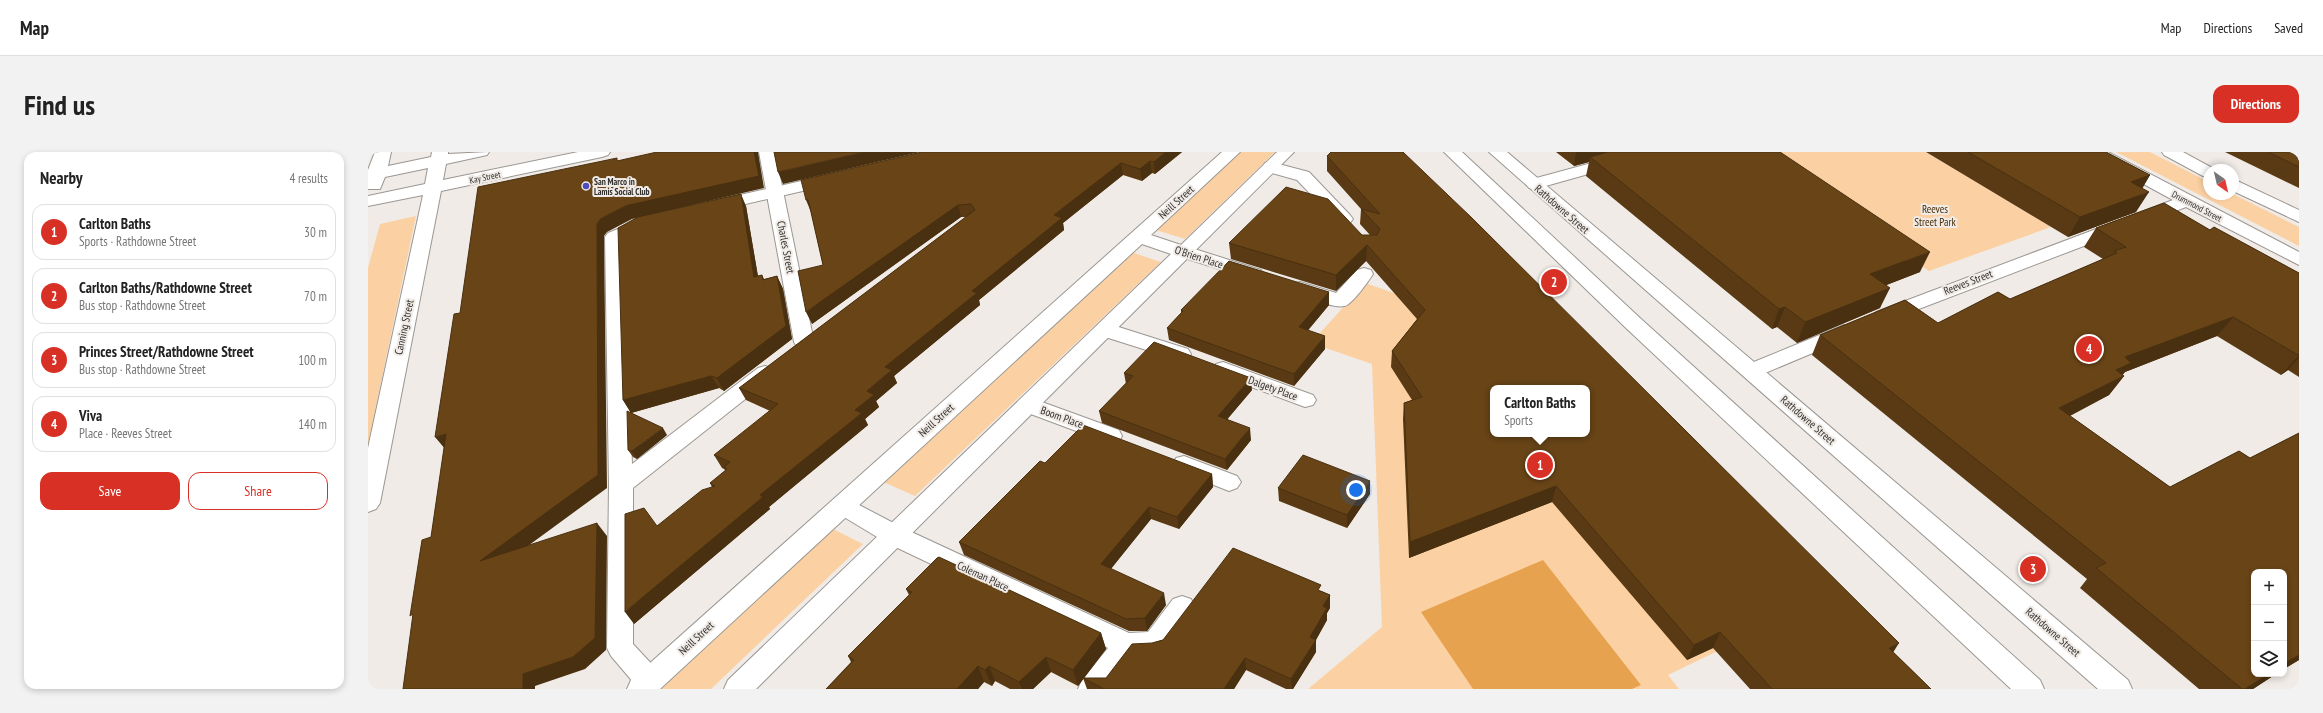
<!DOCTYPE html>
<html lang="en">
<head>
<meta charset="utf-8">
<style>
  :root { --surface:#fff; --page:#f2f2f2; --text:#222; --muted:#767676; --line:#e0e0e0; --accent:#d93025 }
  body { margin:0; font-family:"PT Sans Narrow",sans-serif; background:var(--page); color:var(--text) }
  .controls { position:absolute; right:12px; bottom:12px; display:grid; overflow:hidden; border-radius:8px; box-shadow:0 2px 6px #0003 }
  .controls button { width:36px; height:36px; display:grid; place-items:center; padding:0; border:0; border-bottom:1px solid var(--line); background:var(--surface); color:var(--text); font:20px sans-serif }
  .compass { position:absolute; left:1835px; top:12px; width:36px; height:36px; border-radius:50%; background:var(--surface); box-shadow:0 2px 6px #0003; rotate:146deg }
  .you { position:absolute; left:988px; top:338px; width:14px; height:14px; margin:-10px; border:3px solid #fff; border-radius:50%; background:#1a73e8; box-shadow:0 0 0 6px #1a73e833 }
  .badge { display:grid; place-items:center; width:26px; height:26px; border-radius:50%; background:var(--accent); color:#fff; font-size:13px; font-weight:700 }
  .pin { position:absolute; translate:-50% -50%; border:2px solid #fff; box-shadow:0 1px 4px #0006 }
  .popup { position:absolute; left:1122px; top:233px; width:100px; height:52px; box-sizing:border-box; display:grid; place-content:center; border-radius:8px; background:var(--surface); filter:drop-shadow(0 1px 3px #0005); font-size:13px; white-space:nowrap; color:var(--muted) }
  .popup b { font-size:15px; color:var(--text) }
  .popup::after { content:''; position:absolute; left:50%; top:100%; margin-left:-8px; border:8px solid transparent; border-top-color:var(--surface) }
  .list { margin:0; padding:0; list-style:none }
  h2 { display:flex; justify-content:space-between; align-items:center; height:52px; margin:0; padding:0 16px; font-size:17px }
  h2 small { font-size:13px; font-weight:400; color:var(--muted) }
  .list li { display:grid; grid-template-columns:26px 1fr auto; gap:12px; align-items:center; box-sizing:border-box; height:56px; margin:0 8px 8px; padding:0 8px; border:1px solid var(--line); border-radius:12px }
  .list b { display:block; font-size:15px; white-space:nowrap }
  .list p { margin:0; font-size:13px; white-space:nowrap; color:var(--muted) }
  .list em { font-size:13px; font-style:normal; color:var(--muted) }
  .actions { display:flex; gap:8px; padding:12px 16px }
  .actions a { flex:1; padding:9px 0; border:1px solid var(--accent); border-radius:12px; text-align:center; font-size:14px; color:var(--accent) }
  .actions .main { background:var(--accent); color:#fff }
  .icon { flex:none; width:22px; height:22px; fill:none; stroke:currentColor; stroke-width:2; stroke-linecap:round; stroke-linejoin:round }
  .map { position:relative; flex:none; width:1931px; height:537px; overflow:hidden; border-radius:12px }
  header { display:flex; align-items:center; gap:24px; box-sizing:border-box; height:56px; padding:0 20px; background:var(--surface); border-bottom:1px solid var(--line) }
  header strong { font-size:19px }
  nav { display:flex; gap:22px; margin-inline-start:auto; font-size:14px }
  .intro { display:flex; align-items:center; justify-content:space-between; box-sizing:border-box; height:96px; padding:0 24px }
  h1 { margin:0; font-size:28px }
  .button { padding:10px 18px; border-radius:12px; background:var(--accent); color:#fff; font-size:14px; font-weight:700 }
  main { display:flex; gap:24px; padding:0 24px }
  aside { flex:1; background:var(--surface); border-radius:12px; box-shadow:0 2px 6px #0003 }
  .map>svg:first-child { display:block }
</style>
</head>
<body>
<header>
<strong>Map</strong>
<nav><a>Map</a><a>Directions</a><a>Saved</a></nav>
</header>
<div class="intro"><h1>Find us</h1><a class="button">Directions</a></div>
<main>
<aside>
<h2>Nearby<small>4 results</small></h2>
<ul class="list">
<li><span class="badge">1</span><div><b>Carlton Baths</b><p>Sports · Rathdowne Street</p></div><em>30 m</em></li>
<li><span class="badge">2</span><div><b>Carlton Baths/Rathdowne Street</b><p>Bus stop · Rathdowne Street</p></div><em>70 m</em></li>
<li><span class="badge">3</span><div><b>Princes Street/Rathdowne Street</b><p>Bus stop · Rathdowne Street</p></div><em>100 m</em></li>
<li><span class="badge">4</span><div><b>Viva</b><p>Place · Reeves Street</p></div><em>140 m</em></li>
</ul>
<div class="actions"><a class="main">Save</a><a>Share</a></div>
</aside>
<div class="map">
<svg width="1931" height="537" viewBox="0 0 1931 537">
  <rect width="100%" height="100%" fill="#f0ebe6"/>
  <path fill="#fbd1a3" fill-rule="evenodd" d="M872,0H907L817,87L788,78Z
    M1386,0H1558L1683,75L1561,119Z
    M1748,0H1782L1841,30V42H1865L1931,75V94Z
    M48,64L0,292V116L12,72Z
    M763,100L793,110L547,344L513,329Z
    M1130,110L1463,444L1300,523L1311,537H940L1014,475L1004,212L943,191L997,131L1029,142ZM1125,236H1219V282H1125Z
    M463,376L495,392L343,537H288Z"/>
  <path fill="#e7a24f" d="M1175,408L1273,533L1264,537H1105L1053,460Z"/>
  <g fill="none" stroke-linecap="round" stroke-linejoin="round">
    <defs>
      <path id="lane" d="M903,10L941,20L982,63L985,67L982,71H970L929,28L897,19L895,15L897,11Z
        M464,22L470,23L472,27L470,31L347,59L341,58L338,54L341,50Z
        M277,66L283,67L286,71L283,75L255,88L264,312L390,216L397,214L404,216L408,221L404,226L265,336V492L291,520L295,529L291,537H271L243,504L239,496L241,333L237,85L240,81Z
        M817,94L893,118L895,122L893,126L886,128L810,104L808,100L810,96Z
        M996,116L1003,118L1005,122C1000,130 987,148 979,153C970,159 936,144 925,140L922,136L925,132L932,130L968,141L989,118Z
        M738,171L820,197L823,202L820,207L813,209L731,183L728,178L731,173Z
        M855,210L945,243L948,248L945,253L937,255L848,222L845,217L848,212Z
        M660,245L751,278L754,284L751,290L743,292L652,258L649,253L652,248Z
        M816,304L869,324L873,330L869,336L861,339L808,318L805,312L808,306Z
        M474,344L537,377L761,481L780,480L805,447L814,444L823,447L827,455L796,499L787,502L766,503L740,537H710L714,528L740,496L519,391L466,359L462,353L466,347Z"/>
      <path id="street" d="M7,0H23L20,14L63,5L64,0H80V2L121,0L119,3L78,12L75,28L210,0H242L240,3L234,5L73,39L12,351L8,357L0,360V296L55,43L0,54V44L57,32L60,16L17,25L12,37H0V18Z
        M391,0H407L446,190L443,195L436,197L429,195L426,190Z
        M854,0H872L783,83L813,93L909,0H926L388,537H356L360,528L803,102L774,92L292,537H259L263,528Z
        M1264,0H1290L1288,3L1167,37L1161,36L1158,32L1161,28Z
        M1720,0H1740L1931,100V113L1818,55L1522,168L1515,170L1508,168L1505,164L1508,160L1805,48L1722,3Z
        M1794,0H1815L1848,18H1841V25L1835,24L1796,3Z
        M1865,27L1931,58V70L1865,39Z
        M1476,173L1483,175L1486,180L1483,185L1390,224L1383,226L1376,224L1373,219L1376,214Z"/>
      <path id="secondary" d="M1076,0H1094L1272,166L1672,528L1676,537H1643L1258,176Z
        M1121,0H1139L1760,528L1764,537H1730Z"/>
    </defs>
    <use href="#lane" stroke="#9b9792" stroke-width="2"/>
    <use href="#street" stroke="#9b9792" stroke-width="2"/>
    <use href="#secondary" stroke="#9b9792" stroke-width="2"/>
    <use href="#lane" fill="#fff" fill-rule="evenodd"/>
    <use href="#street" fill="#fff" fill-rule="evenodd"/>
    <use href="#secondary" fill="#fff" fill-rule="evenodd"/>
  </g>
  <path fill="#593a14" d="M554,0H814L787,22L784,21L774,29L755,23L695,71L696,78L611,148L612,153L526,224L529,231L508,249L511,255L497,267L500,273L401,355L402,357L266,472L289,374L344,335L342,331L358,319L356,317L354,316L346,303L402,259L378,248L371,236L598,65H593L444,172L455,113L443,60Z
    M1188,0H1412L1552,120L1518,133L1512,156L1429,191L1409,175L1404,177L1218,24L1221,10L1206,14Z
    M1558,0H1738L1782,23L1774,37L1768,60L1700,85Z
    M1857,0H1931V36Z
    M959,4L1525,500L1563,537H1382L1345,496L1319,508L1184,350L1041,406L1035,267L1036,251L1044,248L1023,215L1024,199L1049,167L998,109L968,139L863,107L861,91L1002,83L992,72L993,57L959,19Z
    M1796,51L1842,78L1846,75L1931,121V225L1920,218L1913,223L1849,184L1757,220L1754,223L1756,224L1741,243L1702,264L1802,335L1871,299L1882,306L1931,281V508L1916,517V420H1886V522H1908L1885,537H1831L1712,436L1719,427L1444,203L1452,183L1537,148L1570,171L1630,140L1642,147L1735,107L1716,95L1728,76Z
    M378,54L390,124L394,123L396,127L409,124L415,137L424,187L356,239L351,236L263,261L255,248Z
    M961,140V153L940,178L957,197L926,234L801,188L799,176L813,161V158Z
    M756,221L884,238L859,267L883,288L859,318L734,271L731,259L758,232Z
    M299,283L269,307L265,305L260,298Z
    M844,322L845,335L811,377L783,367L743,417L798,453L779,479H761L596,403L591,390Z
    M910,336L1002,342L979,376L911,349Z
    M538,437L733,481L738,497L710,534L683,520L665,537H642L627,529L624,534L616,530L610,537H458L483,510L480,504L541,443Z
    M953,439L962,443V456L959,461V468L948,488V500L925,537H918L878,518L866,537H719L715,526H738L784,491Z"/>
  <path fill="#493010" d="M386,0H391H390L396,36L264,67L239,80L236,84L239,336L123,421L112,409L229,72L232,67L257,54Z
    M497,0H552L415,32L410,20Z
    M798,0H814L787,22L786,10Z
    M1208,0H1258L1222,5L1221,10L1206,14Z
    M782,9L784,21L774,29L772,17Z
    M753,11L755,23L695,71L696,78L611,148L612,153L526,224L529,231L508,249L511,255L497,267L500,273L401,355L402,357L266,472L257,460L392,343L487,258L499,239L517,215L604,139L686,63Z
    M1782,23L1770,43L1763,30Z
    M1781,40L1768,60L1700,85L1712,65Z
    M373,42L378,54L392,137L386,125Z
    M440,47L445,60H443L438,48Z
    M590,53L593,65L444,172L438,160Z
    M999,93L998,109L968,139V123Z
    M1562,100L1552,120L1493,143L1502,122Z
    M409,124L415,137L424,187L356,239L349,226Z
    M1522,136L1512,156L1429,191L1437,170Z
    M961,140V153L932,188L931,175Z
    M1417,155L1409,175L1404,177L1411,157Z
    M1865,165L1849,184L1757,220L1753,225L1756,224L1741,243L1678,276L1691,256L1757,205Z
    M957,184V197L926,234V222Z
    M1931,203V206L1920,218L1913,223Z
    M343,224L351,236L263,261L255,248Z
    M883,226L884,238L852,276L850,264Z
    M295,276L299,283L269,307L264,299Z
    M882,276L883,288L859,318L857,307Z
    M78,282V298L67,285Z
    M844,322L845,335L811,377L809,365Z
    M1002,329V342L979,376V363Z
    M1188,334L1184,350L1041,406L1042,390Z
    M781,355L783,367L736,425L733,412Z
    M229,371L239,384L238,498L217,517L167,534V537H155V522Z
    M796,441L798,453L779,479L777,466Z
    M962,443V456L959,461V468L945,493L948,488V500L925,537H924L923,527L955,454Z
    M1352,480L1345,496L1319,508L1326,493Z
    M733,481L738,497L710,534L705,518Z
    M1531,491L1521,507V496Z
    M1931,503V508L1916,517V512Z
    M678,505L683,520L665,537H654L651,530Z
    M877,506L878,518L866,537H856Z
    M610,514L616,530L610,537H589Z
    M621,514L627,529L624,534L617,518Z
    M1901,522H1908L1885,537H1877Z"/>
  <path fill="#684417" stroke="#493010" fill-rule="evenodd" d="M289,0H386L391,24L257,54L232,67L229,72L230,323L112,409L229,371L227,486L205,505L155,522V537H35L45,462L42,464L54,388L63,385L78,282L67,285L86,162L92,161L110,35L249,6V9Z
    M406,0H497L410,20Z
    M554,0H798L786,10L782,9L772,17L753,11L686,63L694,66L604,139L609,141L517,215L524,218L499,239L506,243L487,258L494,261L392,343L395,345L257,460V362L276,356L289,374L334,338L347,334L342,331L359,317L356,315L362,310L346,303L410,252L371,236L607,58L603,52L590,53L438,160L430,119L455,113L440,47L438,48L433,28Z
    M963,0H1035L1104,66L1531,491L1521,496L1563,537H1404L1352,480L1326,493L1188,334L1042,390L1036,251L1054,245L1024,199L1057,158L999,93L968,123L861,91L918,35L960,47L994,83H1009L1012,77L993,57L1012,62L959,4ZM1125,236H1219V282H1125Z
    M1240,0H1412L1562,100L1502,122L1522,136L1437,170L1417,155L1411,157L1222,5Z
    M1600,0H1738L1782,23L1763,30L1781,40L1712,65Z
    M1900,0H1931V15Z
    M373,42L386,125L394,123L395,128L409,124L418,174L349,226L343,224L255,248L250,76L270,65Z
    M1796,51L1842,78L1846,75L1931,121V203H1930L1865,165L1757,205L1763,211L1748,218L1756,224L1691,256L1802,335L1871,299L1882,306L1931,281V503L1916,512V420H1886V522H1901L1877,537H1874L1728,416L1738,411L1452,183L1537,148L1570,171L1630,140L1642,147L1749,101L1746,99L1758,95L1728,76Z
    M861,109L961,140L931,175L957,184L926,222L799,176L815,159L813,158Z
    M786,190L883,226L850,264L882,276L857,307L731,259L765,224L756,221Z
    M259,259L295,276L264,299L260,298Z
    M715,273L844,322L809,365L781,355L733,412L796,441L777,466L758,467L591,390L672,309L677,311Z
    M935,303L1002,329L979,363L910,336Z
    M865,396L953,433L950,438L962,443L955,454L959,456L942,485L948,488L923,527L877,506L856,537H736L715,526H738L764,492L784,491L795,488Z
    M571,405L733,481L705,518L678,505L651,530L621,514L617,518L610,514L589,537H458L486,508L480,504L544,440L538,437L569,406Z"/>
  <circle fill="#4e4bc2" stroke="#f0ebe6" stroke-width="1.5" cx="218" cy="34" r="4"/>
  <g text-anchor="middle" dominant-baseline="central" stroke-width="4" stroke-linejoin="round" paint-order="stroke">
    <g font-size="9" fill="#312f2d" stroke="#f0ebe6">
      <text transform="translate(117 25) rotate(-12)">Kay Street</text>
      <text transform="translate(1829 54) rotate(28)">Drummond Street</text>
    </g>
    <g font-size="9" font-weight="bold" fill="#312f2d" stroke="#f0ebe6" text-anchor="start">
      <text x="226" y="29">San Marco in<tspan x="226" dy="10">Lamis Social Club</tspan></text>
    </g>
    <g font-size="11" fill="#312f2d" stroke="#f0ebe6">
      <text transform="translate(808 50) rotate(-42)">Neill Street</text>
      <text transform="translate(1194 57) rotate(41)">Rathdowne Street</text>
      <text transform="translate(418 95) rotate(79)">Charles Street</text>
      <text transform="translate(831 105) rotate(18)">O'Brien Place</text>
      <text transform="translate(1600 130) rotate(-21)">Reeves Street</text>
      <text transform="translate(36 175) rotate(-78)">Canning Street</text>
      <text transform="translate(905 236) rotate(20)">Dalgety Place</text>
      <text transform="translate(694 265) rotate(20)">Boom Place</text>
      <text transform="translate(568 268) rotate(-42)">Neill Street</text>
      <text transform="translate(1440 268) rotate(41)">Rathdowne Street</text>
      <text transform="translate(615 424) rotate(25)">Coleman Place</text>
      <text transform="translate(1685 480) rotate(41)">Rathdowne Street</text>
      <text transform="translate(328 486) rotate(-43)">Neill Street</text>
    </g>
    <g font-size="11" fill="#482d08" stroke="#f0ebe6">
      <text x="1567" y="57">Reeves<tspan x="1567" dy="13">Street Park</tspan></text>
    </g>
  </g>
</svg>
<div class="controls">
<button>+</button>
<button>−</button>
<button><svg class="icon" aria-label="layers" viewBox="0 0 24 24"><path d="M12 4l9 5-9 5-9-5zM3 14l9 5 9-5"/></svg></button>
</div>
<svg class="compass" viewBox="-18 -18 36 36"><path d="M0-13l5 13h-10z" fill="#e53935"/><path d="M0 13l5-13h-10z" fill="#767676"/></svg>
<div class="you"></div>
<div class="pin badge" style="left:1172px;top:313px">1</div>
<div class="popup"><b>Carlton Baths</b>Sports</div>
<div class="pin badge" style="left:1186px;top:130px">2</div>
<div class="pin badge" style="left:1665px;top:417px">3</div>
<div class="pin badge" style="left:1721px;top:197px">4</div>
</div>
</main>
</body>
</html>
